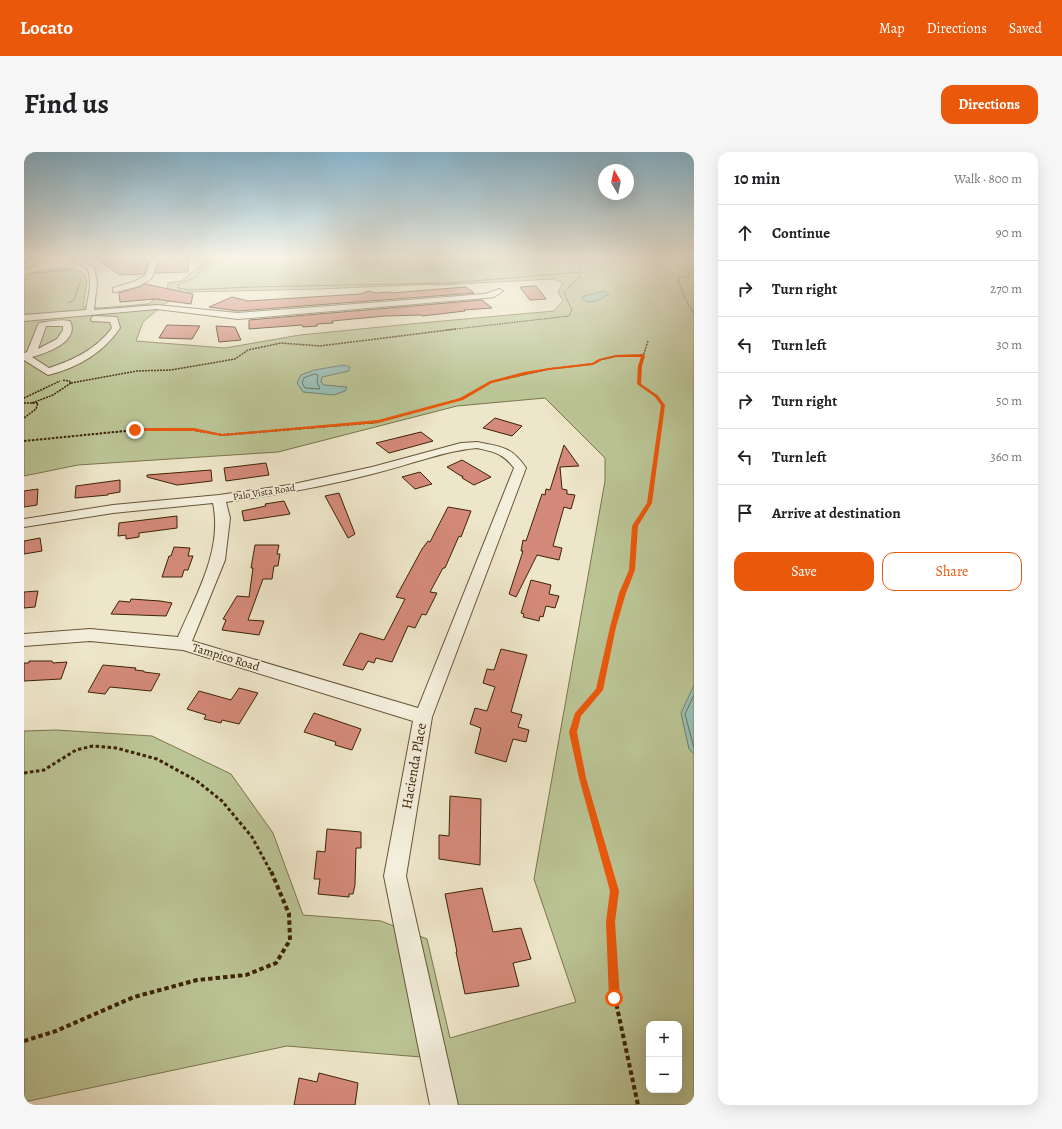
<!DOCTYPE html>
<html lang="en">
<head>
<meta charset="utf-8">
<style>
  :root { --surface:#fff; --page:#f6f6f6; --text:#202124; --muted:#757577; --line:#e0e0e0; --accent:#ea580c }
  body { margin:0; font-family:Alegreya,serif; background:var(--page); color:var(--text) }
  .controls { position:absolute; right:12px; bottom:12px; display:grid; overflow:hidden; border-radius:8px; box-shadow:0 4px 16px #0002 }
  .controls button { width:36px; height:36px; display:grid; place-items:center; padding:0; border:0; border-bottom:1px solid var(--line); background:var(--surface); color:var(--text); font:20px sans-serif }
  .compass { position:absolute; left:574px; top:12px; width:36px; height:36px; border-radius:50%; background:var(--surface); box-shadow:0 4px 16px #0002; rotate:351deg }
  .stop { position:absolute; width:12px; height:12px; margin:-9px; border:3px solid #ea580c; border-radius:50%; background:#fff }
  .stop.end { background:#ea580c; border-color:#fff; box-shadow:0 1px 4px #0008 }
  .list { margin:0; padding:0; list-style:none }
  h2 { display:flex; justify-content:space-between; align-items:center; height:52px; margin:0; padding:0 16px; font-size:17px }
  h2 small { font-size:13px; font-weight:400; color:var(--muted) }
  .list li { display:grid; grid-template-columns:26px 1fr auto; gap:12px; align-items:center; box-sizing:border-box; height:56px; padding:0 16px; border-top:1px solid var(--line) }
  .list b { display:block; font-size:15px; white-space:nowrap }
  .list em { font-size:13px; font-style:normal; color:var(--muted) }
  .actions { display:flex; gap:8px; padding:12px 16px }
  .actions a { flex:1; padding:9px 0; border:1px solid var(--accent); border-radius:12px; text-align:center; font-size:14px; color:var(--accent) }
  .actions .main { background:var(--accent); color:#fff }
  .icon { flex:none; width:22px; height:22px; fill:none; stroke:currentColor; stroke-width:2; stroke-linecap:round; stroke-linejoin:round }
  .map { position:relative; flex:none; width:670px; height:953px; overflow:hidden; border-radius:12px }
  header { display:flex; align-items:center; gap:24px; box-sizing:border-box; height:56px; padding:0 20px; background:var(--accent); color:#fff }
  header strong { font-size:19px }
  nav { display:flex; gap:22px; margin-inline-start:auto; font-size:14px }
  .intro { display:flex; align-items:center; justify-content:space-between; box-sizing:border-box; height:96px; padding:0 24px }
  h1 { margin:0; font-size:28px }
  .button { padding:10px 18px; border-radius:12px; background:var(--accent); color:#fff; font-size:14px; font-weight:700 }
  main { display:flex; gap:24px; padding:0 24px }
  aside { flex:1; background:var(--surface); border-radius:12px; box-shadow:0 4px 16px #0002 }
  .map>svg:first-child { display:block }
</style>
</head>
<body>
<header>
<strong>Locato</strong>
<nav><a>Map</a><a>Directions</a><a>Saved</a></nav>
</header>
<div class="intro"><h1>Find us</h1><a class="button">Directions</a></div>
<main>
<div class="map">
<svg width="670" height="953" viewBox="0 0 670 953">
  <rect width="100%" height="100%" fill="#eee6ca"/>
  <filter id="stains"><feTurbulence type="fractalNoise" baseFrequency=".005" numOctaves="4"/><feColorMatrix values="0 0 0 0 .2 0 0 0 0 .09 0 0 0 0 .02 0 0 0 .5 -.17"/></filter>
  <radialGradient id="worn" r=".72"><stop offset=".6" stop-color="#630" stop-opacity="0"/><stop offset="1" stop-color="#630" stop-opacity=".3"/></radialGradient>
  <path fill="#bbc495" stroke="#7c744c" fill-rule="evenodd" d="M240,104H666L667,112L670,118V953H424L409,906L263,894L0,950V579L32,578L128,584L207,622L249,681L279,763L357,769L403,787L426,886L552,850L510,727L581,329V306L521,246L433,254L254,300L54,313L0,324V123C15,119 48,111 60,122L63,129L59,155L76,156L124,152L143,138L144,131L157,129L185,107ZM530,127L539,131L534,140L539,149L530,159L396,171L276,183L201,196L112,189L119,170L140,152L164,140L296,137L408,132L414,133ZM625,872H655V938H625Z"/>
  <path fill="#99c0b7" stroke="#74816f" d="M580,139L585,142L573,149L563,150L558,146L560,144Z
    M320,213L326,215L325,219L298,225L297,230L300,233L323,235L321,239L310,243L279,240L273,231L277,223L290,218Z
    M670,533V602L665,597L657,561Z"/>
  <g fill="none" stroke-linecap="round" stroke-linejoin="round">
    <path stroke="#6a725e" stroke-width="1" d="M291,222L294,223L293,230L296,237L281,236L278,231L280,226Z
      M670,543L661,562L670,596"/>
  </g>
  <path fill="#d48a7a" stroke="#3c2304" d="M69,104H118L124,111L120,122L96,123Z
    M128,104H164V120L131,121L135,110Z
    M121,132L169,142L167,152L131,147L96,150L95,141L115,135Z
    M512,134L522,147L506,148L496,135Z
    M442,135L450,141L214,159L185,155L208,145L224,149L336,142L344,139L352,141L366,140L367,141Z
    M458,148L468,156L440,158L441,159L398,164L397,163L361,164L308,169L309,171L293,172V174L279,175L278,173L225,177V168Z
    M143,173L176,174L168,187L135,186Z
    M192,174L211,175L217,188L195,190Z
    M471,266L498,274L488,284L459,276Z
    M397,280L409,289L365,301L352,291Z
    M540,293L555,314L536,315L538,337L543,338V342L551,343L547,357L540,355L529,394L538,396L535,408L513,403L492,445L485,442L499,399H497L499,388L502,389L518,342L521,343L522,337L526,338Z
    M438,308L457,319L467,325L450,333L438,326L439,324H437L423,315Z
    M242,311L245,323L202,329L200,316Z
    M187,318L188,329L153,333L123,325V323Z
    M396,320L408,332L391,337L378,325Z
    M96,328V340L84,342V343L51,346L52,334Z
    M14,337L13,353L0,355V339Z
    M315,341L331,382L324,386L301,344Z
    M260,349L266,362L220,369L218,359L242,354L241,352Z
    M424,355L447,359L437,385L435,384L421,416H419L406,440L413,441L402,463L398,462L391,476L384,474L368,510L352,506L350,511L344,509L339,518L319,513L336,481L360,488L381,447L372,445L398,397L404,389L406,390Z
    M153,364V376L115,381V385L102,387V383L94,384L95,371Z
    M16,386L18,399L0,402V389Z
    M231,393H255L253,402H256L254,414H250L248,427H239L224,468L240,469L235,483L198,478L202,468L199,467L213,444L225,445L229,416H227Z
    M150,395L166,396L164,404H169L164,418H160L158,425H138L145,404H147Z
    M507,428L527,433L525,442L535,444L531,456L522,454L519,465L516,464L515,469L499,465L500,462L497,461Z
    M14,439L11,455L0,456V440Z
    M107,447L136,449L148,451L142,464L87,462L95,449L106,450Z
    M477,497L503,503L487,560L498,563L494,575L505,578L502,590L489,587L482,610L451,601L457,576L446,572L451,556L463,559L471,535L459,531L463,517L470,518Z
    M5,509H28L29,511L43,510L37,527L0,529V511H5Z
    M79,513L112,516L111,518L120,519V520L136,522L127,539L86,535L81,542L64,540Z
    M215,536L234,541L215,572L198,568L197,571L180,567L182,563L163,557L175,539L207,548Z
    M290,561L337,577L328,598L311,593L312,590L280,580Z
    M426,644L457,647L456,713L415,707V683L425,684Z
    M303,677L337,680V696H332L331,733L329,742H325V745L294,742L296,727H290L293,699L301,700Z
    M458,736L469,780L497,776L507,807L489,811L495,834L441,842L432,800H433L421,742Z
    M295,921L334,931L331,953H270L275,926L293,930Z"/>
  <g fill="none" stroke-linecap="round" stroke-linejoin="round">
    <defs>
      <path id="minor" d="M9,104H15L11,113L0,116V112L5,110Z
        M41,104H49L70,115L73,131L70,158L133,153L214,161L461,142L475,137L479,139L470,145L461,146L214,167L133,157L0,169V163L62,158C64,145 69,129 63,116Z
        M119,104H126L134,110L127,127L115,134L92,140H89V136L109,130L121,124L126,111Z
        M71,164L93,165L96,176C79,201 53,216 24,223L0,208V201L3,200L14,173L15,171C24,170 36,167 46,169C56,190 22,201 8,205L25,216C50,208 72,197 88,176L86,170L68,169L67,167L68,165ZM22,174H39V178L33,187L14,197Z
        M453,290C477,295 487,294 502,316L408,565L382,724L434,953H406L360,724L389,569L159,498L66,489L0,494V482L66,477L154,485C172,443 199,398 189,351L89,361L0,375V367L89,353L195,343L265,333L348,315L437,291ZM453,296C470,300 479,301 490,316L394,556L168,489L201,408L206,366L202,350C253,343 303,334 352,321C385,313 419,299 453,296Z"/>
    </defs>
    <use href="#minor" stroke="#685436" stroke-width="2"/>
    <path stroke="#3c2304" stroke-width="1" stroke-dasharray="1.5 1" stroke-linecap="butt" d="M267,104L233,108L206,107L190,110L178,117L172,125L155,132L154,136L165,138L227,135L425,131L557,120
      M653,104L647,109L666,121L665,124L654,127L659,142L670,163
      M12,121L49,118
      M44,151L50,148L57,127
      M423,178L545,164L548,158L540,141L556,124L558,121L555,114"/>
    <path stroke="#3c2304" stroke-width="1.5" stroke-dasharray="2 1" stroke-linecap="butt" d="M624,189L616,214L615,232L633,244L639,253L636,271
      M47,231L113,219L147,218L211,207L224,198L257,191L296,194L432,177
      M0,246L36,229
      M0,251H14L12,257L0,266
      M8,251L29,243L47,231L45,229L38,228
      M346,271L354,270L437,247L467,230L525,217L569,212L576,208L592,204H619"/>
    <path stroke="#3c2304" stroke-width="2" stroke-dasharray="2.5 1.5" stroke-linecap="butt" d="M0,289L111,278H170L198,283L355,270
      M610,387L611,374L625,351L637,270"/>
    <path stroke="#3c2304" stroke-width="2.5" stroke-dasharray="3 2" stroke-linecap="butt" d="M576,535L589,475L599,441L608,419L610,386"/>
    <path stroke="#3c2304" stroke-width="3" stroke-dasharray="3.5 2.5" stroke-linecap="butt" d="M576,534L575,538L553,563L549,580L558,626L585,720
      M0,621L20,618L52,598L69,594L92,596L133,607L173,629L198,649L228,685L247,720"/>
    <path stroke="#3c2304" stroke-width="4" stroke-dasharray="4.5 3" stroke-linecap="butt" d="M585,719L591,739L586,770L591,846L614,953
      M0,889L32,879L110,845L173,828L222,823L252,811L266,788L265,762L247,719"/>
    <use href="#minor" fill="#f4efdd" fill-rule="evenodd"/>
  </g>
  <linearGradient id="sky" x2="0" y2="1"><stop stop-color="#88b9d4"/><stop offset="0.44" stop-color="#f7f4e7"/><stop offset="1" stop-color="#f7f4e7" stop-opacity="0"/></linearGradient>
  <rect width="670" height="237" fill="url(#sky)"/>
  <path fill="#ea580c" d="M619,202L621,204L618,214L617,232L634,244L641,253L628,351L614,374L611,418L602,441L592,475L579,538L557,564L553,580L562,626L595,739L591,770L596,846L594,849L590,851L587,849L585,846L582,770L586,739L555,626L545,580L551,561L572,537L586,475L595,441L605,418L608,374L623,351L637,253L631,245L613,232L614,214L617,205H592L578,208L569,213L525,218L500,223L468,231L439,248L354,271L198,284L170,279H111L109,278L111,276H170L198,282L354,268L436,246L466,229L500,220L525,216L568,211L575,207L592,203Z"/>
  <g text-anchor="middle" dominant-baseline="central" stroke-width="3.5" stroke-linejoin="round" paint-order="stroke">
    <g font-size="10" fill="#3c2304" stroke="#f4efdd">
      <text transform="translate(240 340) rotate(-9)">Palo Vista Road</text>
    </g>
    <g font-size="12" fill="#3c2304" stroke="#f4efdd">
      <text transform="translate(202 505) rotate(17)">Tampico Road</text>
    </g>
    <g font-size="14" fill="#3c2304" stroke="#f4efdd">
      <text transform="translate(390 614) rotate(-80)">Hacienda Place</text>
    </g>
  </g>
  <rect width="100%" height="100%" filter="url(#stains)"/>
  <rect width="100%" height="100%" fill="url(#worn)"/>
</svg>
<div class="controls">
<button>+</button>
<button>−</button>
</div>
<svg class="compass" viewBox="-18 -18 36 36"><path d="M0-13l5 13h-10z" fill="#e53935"/><path d="M0 13l5-13h-10z" fill="#757577"/></svg>
<div class="stop" style="left:590px;top:846px"></div>
<div class="stop end" style="left:111px;top:278px"></div>
</div>
<aside>
<h2>10 min<small>Walk · 800 m</small></h2>
<ul class="list">
<li><svg class="icon" aria-label="ahead" viewBox="0 0 24 24"><path d="M12 20V5M6 11l6-6 6 6"/></svg><div><b>Continue</b></div><em>90 m</em></li>
<li><svg class="icon" aria-label="right" viewBox="0 0 24 24"><path d="M7 20v-9h11M14 6l5 5-5 5"/></svg><div><b>Turn right</b></div><em>270 m</em></li>
<li><svg class="icon" aria-label="left" viewBox="0 0 24 24"><path d="M17 20v-9H6M10 6l-5 5 5 5"/></svg><div><b>Turn left</b></div><em>30 m</em></li>
<li><svg class="icon" aria-label="right" viewBox="0 0 24 24"><path d="M7 20v-9h11M14 6l5 5-5 5"/></svg><div><b>Turn right</b></div><em>50 m</em></li>
<li><svg class="icon" aria-label="left" viewBox="0 0 24 24"><path d="M17 20v-9H6M10 6l-5 5 5 5"/></svg><div><b>Turn left</b></div><em>360 m</em></li>
<li><svg class="icon" aria-label="arrive" viewBox="0 0 24 24"><path d="M6 21V4h12l-3 4 3 4H6"/></svg><div><b>Arrive at destination</b></div></li>
</ul>
<div class="actions"><a class="main">Save</a><a>Share</a></div>
</aside>
</main>
</body>
</html>
